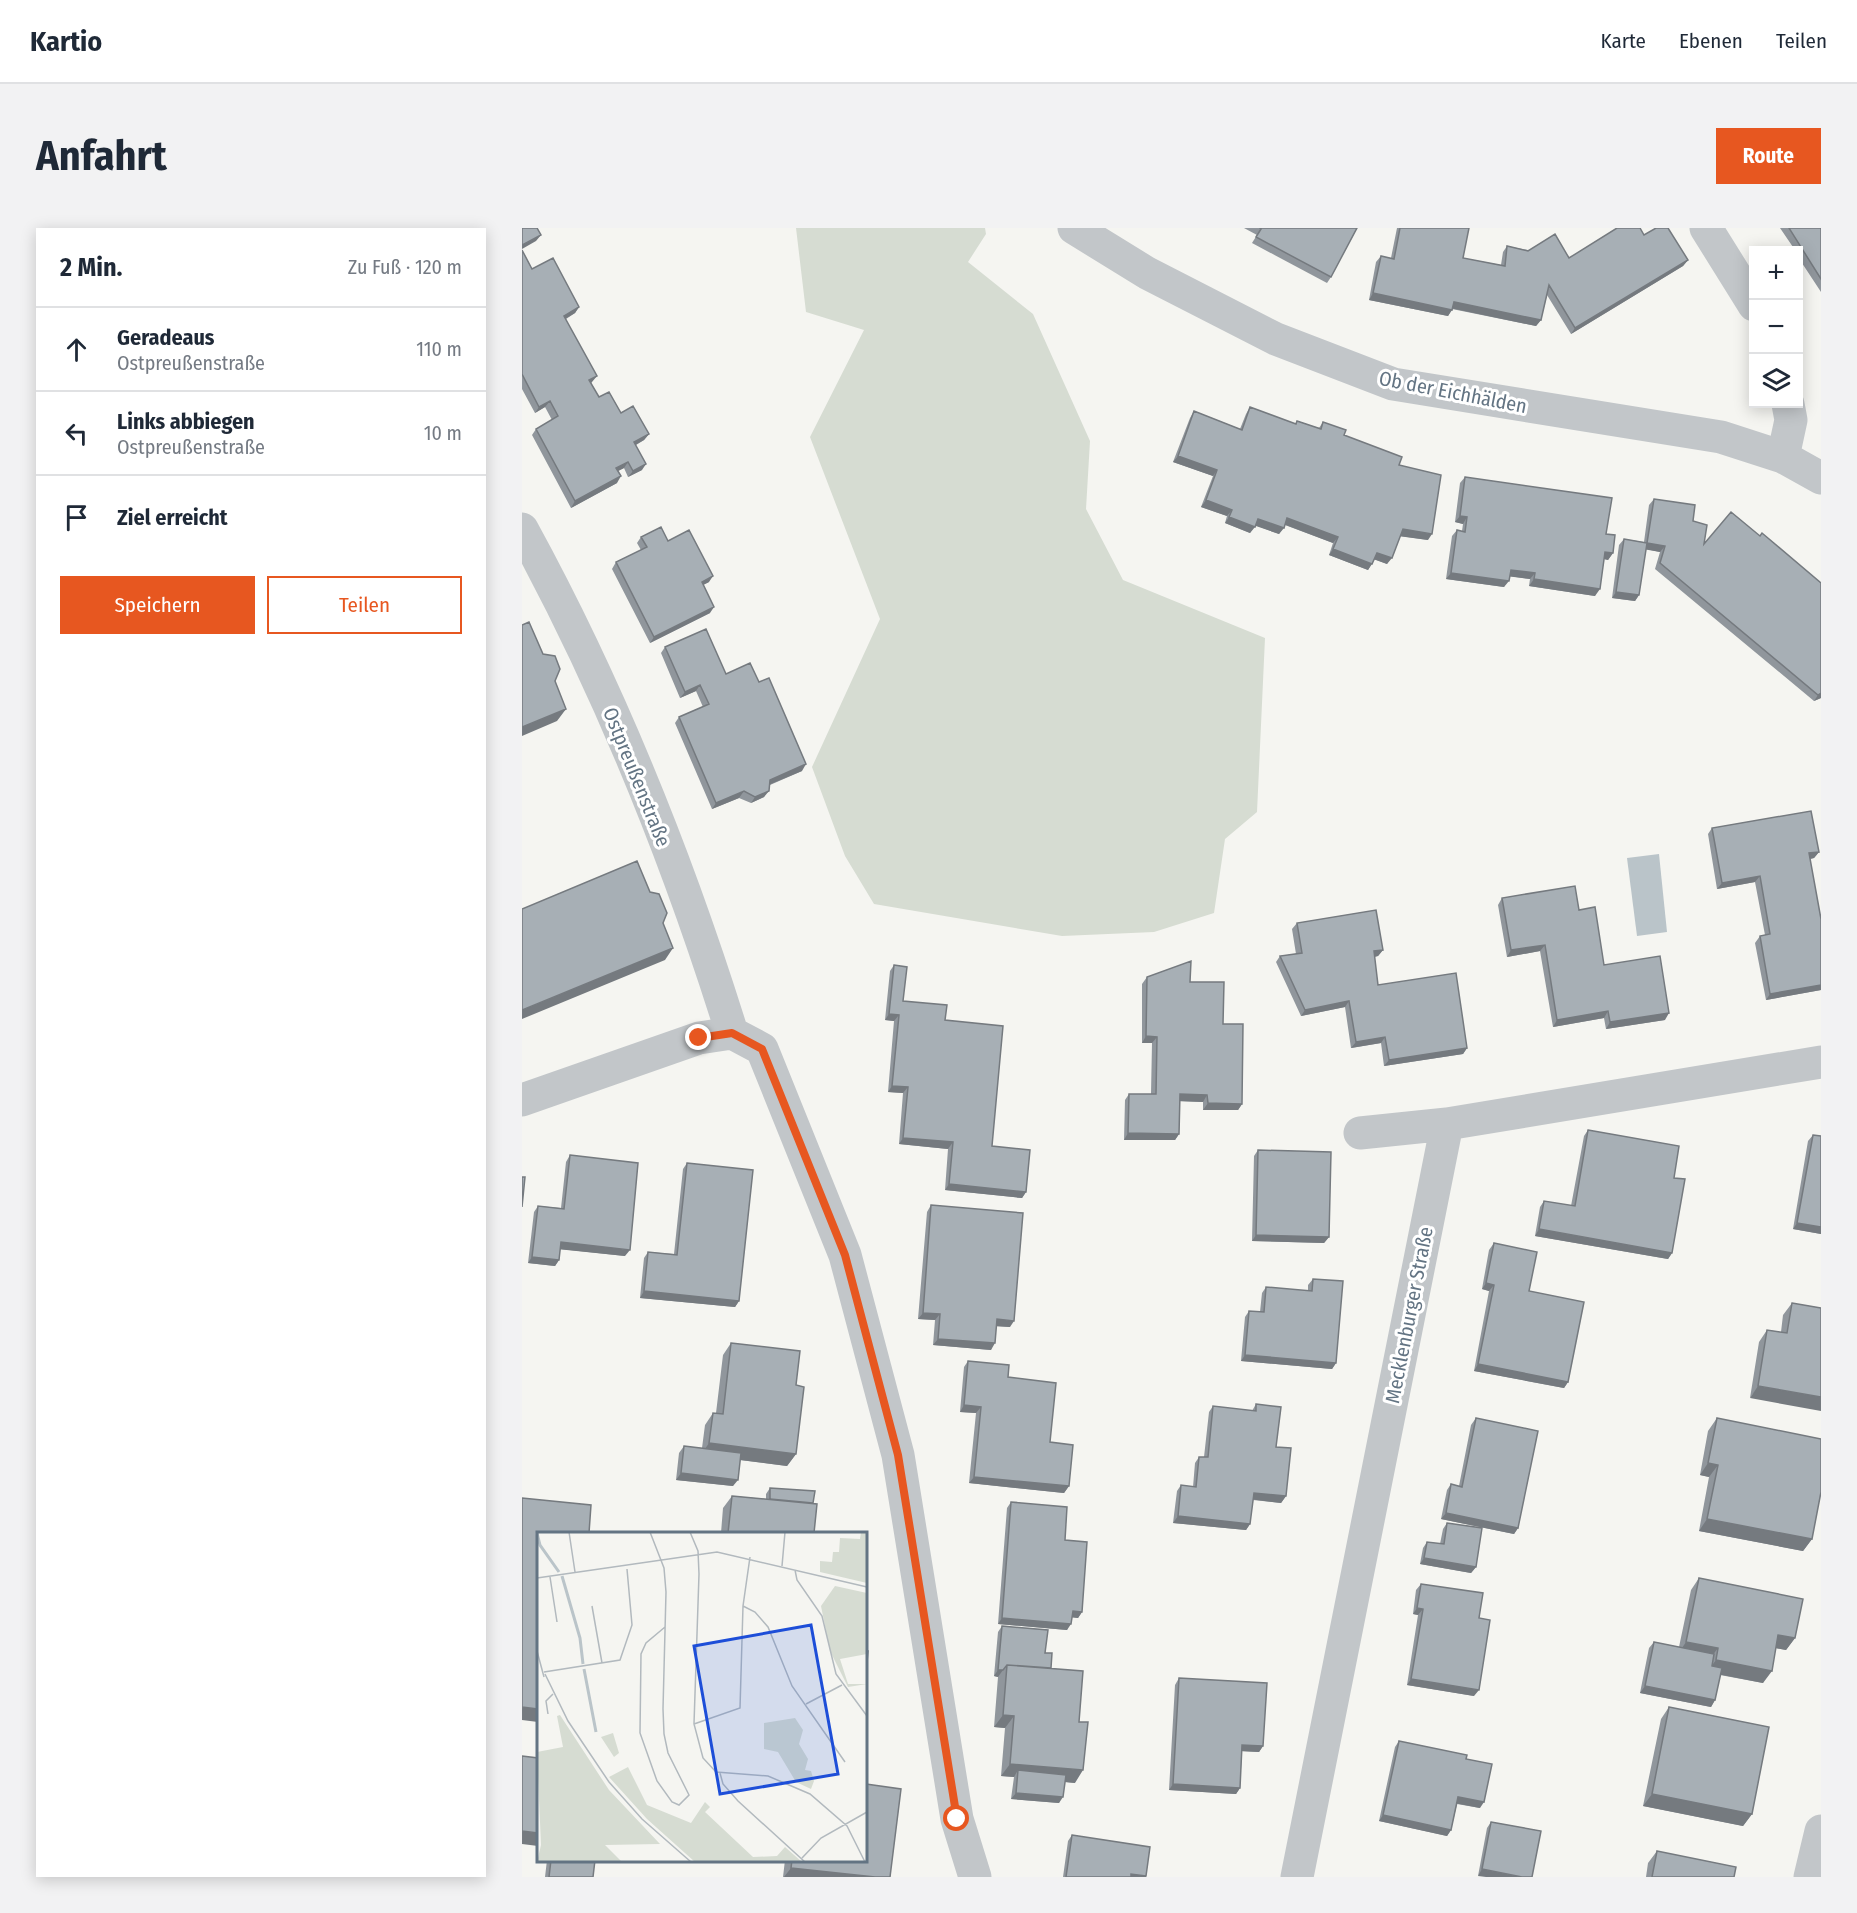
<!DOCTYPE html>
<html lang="de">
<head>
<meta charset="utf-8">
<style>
  :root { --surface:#fff; --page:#f2f2f3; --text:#1f2937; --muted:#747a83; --line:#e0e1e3; --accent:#e75720 }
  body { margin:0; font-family:"Fira Sans Condensed",sans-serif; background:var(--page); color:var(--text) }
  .controls { position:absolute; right:18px; top:18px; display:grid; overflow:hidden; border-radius:0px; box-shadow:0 3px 15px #0003 }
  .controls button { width:54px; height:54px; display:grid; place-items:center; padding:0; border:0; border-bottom:2px solid var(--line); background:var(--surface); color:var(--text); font:30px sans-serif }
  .stop { position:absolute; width:18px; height:18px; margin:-14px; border:4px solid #e75720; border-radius:50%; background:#fff }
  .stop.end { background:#e75720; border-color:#fff; box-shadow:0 2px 6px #0008 }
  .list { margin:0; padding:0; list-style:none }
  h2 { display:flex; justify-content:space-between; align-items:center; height:78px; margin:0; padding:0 24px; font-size:26px }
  h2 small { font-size:20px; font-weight:400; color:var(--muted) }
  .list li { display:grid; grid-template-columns:39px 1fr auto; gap:18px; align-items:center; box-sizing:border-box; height:84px; padding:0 24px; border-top:2px solid var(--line) }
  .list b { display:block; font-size:22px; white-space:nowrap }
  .list p { margin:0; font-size:20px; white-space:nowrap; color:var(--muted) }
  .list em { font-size:20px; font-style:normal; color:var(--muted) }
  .actions { display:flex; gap:12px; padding:18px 24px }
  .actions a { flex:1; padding:14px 0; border:2px solid var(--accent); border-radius:0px; text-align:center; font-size:21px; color:var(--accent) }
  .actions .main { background:var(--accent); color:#fff }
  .icon { flex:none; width:33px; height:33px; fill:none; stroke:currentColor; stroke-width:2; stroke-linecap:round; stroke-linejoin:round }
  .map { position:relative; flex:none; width:1299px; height:1649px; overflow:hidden; border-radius:0px }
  header { display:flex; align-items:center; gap:36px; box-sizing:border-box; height:84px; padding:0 30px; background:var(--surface); border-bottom:2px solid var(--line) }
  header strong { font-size:28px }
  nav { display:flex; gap:33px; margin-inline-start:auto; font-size:21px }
  .intro { display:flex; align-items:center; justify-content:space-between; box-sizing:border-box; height:144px; padding:0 36px }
  h1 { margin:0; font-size:42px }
  .button { padding:15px 27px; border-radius:0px; background:var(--accent); color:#fff; font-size:21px; font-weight:700 }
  main { display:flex; gap:36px; padding:0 36px }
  aside { flex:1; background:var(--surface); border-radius:0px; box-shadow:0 3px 15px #0003 }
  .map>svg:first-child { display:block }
</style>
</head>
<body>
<header>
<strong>Kartio</strong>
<nav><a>Karte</a><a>Ebenen</a><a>Teilen</a></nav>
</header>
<div class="intro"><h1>Anfahrt</h1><a class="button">Route</a></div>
<main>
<aside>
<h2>2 Min.<small>Zu Fuß · 120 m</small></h2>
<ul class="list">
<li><svg class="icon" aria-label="ahead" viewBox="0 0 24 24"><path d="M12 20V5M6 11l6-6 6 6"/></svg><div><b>Geradeaus</b><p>Ostpreußenstraße</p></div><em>110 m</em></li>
<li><svg class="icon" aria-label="left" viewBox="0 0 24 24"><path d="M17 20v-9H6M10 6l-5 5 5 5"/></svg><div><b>Links abbiegen</b><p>Ostpreußenstraße</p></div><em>10 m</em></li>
<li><svg class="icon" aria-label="arrive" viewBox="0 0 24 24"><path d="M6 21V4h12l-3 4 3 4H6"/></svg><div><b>Ziel erreicht</b></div></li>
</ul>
<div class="actions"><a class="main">Speichern</a><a>Teilen</a></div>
</aside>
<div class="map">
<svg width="1299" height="1649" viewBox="0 0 1299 1649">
  <rect width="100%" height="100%" fill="#f5f5f1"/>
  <path fill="#d6dcd2" d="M274,0H463L464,6L446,34L511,86L568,213L564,281L601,352L743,410L735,584L703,611L692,685L632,704L540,708L352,676L323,628L290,539L358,391L288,209L342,102L284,84Z"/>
  <path fill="#bac4c9" d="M1137,626L1145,704L1115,708L1105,630Z"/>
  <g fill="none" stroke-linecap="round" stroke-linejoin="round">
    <path stroke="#c2c6c9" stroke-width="33" d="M552,0L625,45L754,111L871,156L1199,209L1261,229L1299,250
      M1184,0L1232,77
      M1261,229L1269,192L1266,176
      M0,301C86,458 157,635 210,805L240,821L323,1027L376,1227L435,1591L453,1649
      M0,872L177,810L210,805
      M838,905L925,896
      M775,1649L925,896L1299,834
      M1288,1649L1299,1603"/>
  </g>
  <path fill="#90969c" d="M722,0H835L809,49L805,55L730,15L735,7Z
    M875,0H947L941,30L979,37L981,24L985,18L1047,30L1122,7L1166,32L1161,38L1049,106L1025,67L1019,92L1014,98L930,81L926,88L847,72L854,34L859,28L869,30Z
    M1258,0H1299V64L1276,29V22H1273Z
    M0,22L10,41L57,79L53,85L44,91L70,154L69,155L77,169L127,206L122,212L114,217L120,242L106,249L102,240L96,243L95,255L49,280L10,207L14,201L30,192L23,179L13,185L0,161Z
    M728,179L773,196L775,193L797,200L801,194L822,207L877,237L906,312L878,308L865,336L852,331L846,342L807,327L811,315L763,297L757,306L733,297L728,305L703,295L705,288L679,279L691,248L651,234L668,190L672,183L718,201L724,186Z
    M943,249L1084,306L1091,325L1086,332L1082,331L1073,368L1007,358L1008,351L987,348L982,359L924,351L930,308L935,302L940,303L941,296L933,294L938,255Z
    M1132,271L1171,293L1182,316L1238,308L1299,355V470L1292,473L1133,341L1138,324L1124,321L1117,367L1113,373L1090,370L1097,317L1102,311L1122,314L1127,277Z
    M119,309L146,313L187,354L181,357L188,385L128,415L90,341L94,334L119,322L115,315Z
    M143,419L204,446L237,454L280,543L248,557L242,569L229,575L217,570L190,581L153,495L157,489L181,479L174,463L158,470L139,425Z
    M1190,600L1297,624L1292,630L1288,631L1299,691V762L1244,772L1233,715L1238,708L1243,707L1233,654L1195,661L1186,606Z
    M980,670L1057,682L1082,737L1143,792L1084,801L1082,790L1031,799L1018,723L985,729L976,677Z
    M775,695L861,722L856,728L852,729L856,757L945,820L941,826L862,838L859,815L829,820L823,779L779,788L754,734L758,728L774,726L770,701Z
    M372,737L381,773L423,792L470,918L504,964L500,970L423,962L426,921L377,916L381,865L366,864L372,793L363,792L368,743Z
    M625,749L668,754L701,796L720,876L716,882H681V874L658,873L657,906L653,912H602L603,872L607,866H629L630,815H620V756Z
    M1066,902L1150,1025L1146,1031L1013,1008L1018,979L1022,973L1049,978L1062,908Z
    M1291,907L1299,1006L1271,1001L1286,913Z
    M736,922L807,1009L802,1015L730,1013L732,928Z
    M48,927L103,1028L38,1021L37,1032L33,1038L6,1035L12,984L16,978L39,980L44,934Z
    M165,935L217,1073L213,1079L118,1070L122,1030L126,1024L152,1026L161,941Z
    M409,977L488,1099L474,1098L469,1122L411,1117L413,1092L396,1091L405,984Z
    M972,1015L1046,1154L1042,1160L952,1143L967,1063L960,1061L967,1022Z
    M791,1051L814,1135L810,1141L719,1133L723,1089L727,1083L738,1084L740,1065L744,1059L786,1063V1057Z
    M1270,1075L1299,1080L1228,1170L1237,1114L1245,1102L1259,1104L1261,1087Z
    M209,1115L274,1157V1226L265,1238L218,1232L211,1258L154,1252L157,1225L162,1218L180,1220L183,1197L191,1185H194L201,1127Z
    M446,1133L486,1149L528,1214L547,1258L542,1265L447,1255L454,1185L438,1184L442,1139Z
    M734,1176L754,1219L764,1268L759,1275L731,1272L728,1296L724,1302L651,1295L655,1263L659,1257L671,1259L673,1235L677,1229H682L687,1184L691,1178L730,1183Z
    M954,1190L996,1300L992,1306L919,1291L925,1262L929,1256L937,1258L949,1197Z
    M1195,1190L1290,1311L1281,1323L1177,1303L1187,1249L1178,1247L1186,1203Z
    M248,1260L291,1275L292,1305H199L201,1280L210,1268L244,1271V1266Z
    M489,1274L543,1312L560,1384L556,1390L550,1389L545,1402L476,1396L485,1280Z
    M925,1295L954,1339L949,1345L898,1336L901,1320L905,1314L918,1316L921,1301Z
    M1177,1350L1273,1410L1264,1422L1254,1420L1241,1455L1198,1447L1193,1472L1189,1479L1118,1465L1127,1420L1132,1414L1157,1419L1169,1362Z
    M899,1356L957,1390L952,1468L885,1457L896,1387L891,1386L894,1362Z
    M480,1398L523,1425L529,1440L553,1555L543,1554L537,1575L489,1571L492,1549L479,1548L483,1500L472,1499L476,1449L472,1448L476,1404Z
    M657,1450L741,1518L737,1524L720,1523L718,1560L714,1566L647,1562L653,1457Z
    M1147,1479L1230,1586L1221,1598L1121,1578L1139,1491Z
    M877,1513L944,1531L958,1580L935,1576L929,1602L925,1608L857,1593L873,1519Z
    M969,1594L1019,1603L956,1648L965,1600Z
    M550,1607L624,1649H541L546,1613Z
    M1135,1623L1212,1649H1124L1126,1635Z
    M25,1632H73L71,1649H23Z
    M263,1632H344L368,1649H261Z"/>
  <path fill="#757a7f" d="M19,7L14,13L0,21V17Z
    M1166,32L1161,38L1049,106L1053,100Z
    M851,65L930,82L926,88L847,72Z
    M932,74L1019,92L1014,98L928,80Z
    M57,79L53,85L38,94L42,88Z
    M75,148L70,154L62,159L67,152Z
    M28,173L23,179L13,185L17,179Z
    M127,206L122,212L108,220L112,214Z
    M656,228L695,242L691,248L651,234Z
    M106,234L102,240L90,246L94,240Z
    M124,236L120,242L106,249L111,243Z
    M99,248L95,255L49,280L53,273Z
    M684,272L710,282L705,288L679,279Z
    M938,288L945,289L941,296L933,294Z
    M707,289L733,299L728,305L703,295Z
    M765,290L816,309L811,315L761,296Z
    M736,291L762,300L757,306L731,297Z
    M881,301L910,306L906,312L876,308Z
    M1125,315L1143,318L1138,324L1121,321Z
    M811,321L850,336L846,342L807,327Z
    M1083,324L1091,325L1086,332L1078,330Z
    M855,325L870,330L865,336L851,331Z
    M989,342L1013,345L1008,351L984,348Z
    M929,345L987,353L982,359L924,351Z
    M191,348L187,354L175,360L180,354Z
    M1012,351L1078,361L1073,368L1007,358Z
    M1094,364L1117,367L1113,373L1090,370Z
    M192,379L188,385L128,415L132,409Z
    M178,457L174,463L158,470L163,464Z
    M1299,465V470L1292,473L1296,467Z
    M44,481L35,493L0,508V499Z
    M284,536L280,543L244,558L248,552Z
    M222,563L217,570L190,581L194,575Z
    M247,563L242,569L229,575L233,569Z
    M1297,624L1292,630L1283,632L1287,625Z
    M1238,648L1233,654L1195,661L1200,655Z
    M1023,717L1018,723L985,729L989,722Z
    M151,720L143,732L0,791V782Z
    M861,722L856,728L847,730L852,723Z
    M1299,757V762L1244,772L1248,766Z
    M827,773L823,779L779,788L783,782Z
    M1086,783L1082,790L1031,799L1035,792Z
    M1147,785L1143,792L1084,801L1088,794Z
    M367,786L377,787L372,793L363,792Z
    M624,808L635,809L630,815H620Z
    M863,809L859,815L829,820L834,814Z
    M945,820L941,826L862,838L867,832Z
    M370,858L386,859L381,865L366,864Z
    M658,866L685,867L681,874L653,873Z
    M686,875L720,876L716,882H681Z
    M606,905L657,906L653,912H602Z
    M381,910L431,914L426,921L377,916Z
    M427,956L504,964L500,970L423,962Z
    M1275,995L1299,999V1006L1271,1001Z
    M1017,1001L1150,1025L1146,1031L1013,1008Z
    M734,1007L807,1009L802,1015L730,1013Z
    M39,1014L108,1022L103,1028L35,1021Z
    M10,1029L37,1032L33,1038L6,1035Z
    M964,1055L972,1057L967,1063L960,1061Z
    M122,1063L217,1073L213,1079L118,1070Z
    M401,1085L418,1086L413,1092L396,1091Z
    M475,1091L492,1093L488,1099L471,1098Z
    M416,1111L473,1115L469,1122L411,1117Z
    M723,1127L814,1135L810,1141L719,1133Z
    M956,1136L1046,1154L1042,1160L952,1143Z
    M1236,1158L1299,1169V1183L1228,1170Z
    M442,1177L459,1179L454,1185L438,1184Z
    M187,1215L274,1226L265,1238L179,1227Z
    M1186,1235L1196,1237L1187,1249L1178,1247Z
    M159,1245L216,1252L211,1258L154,1252Z
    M452,1249L547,1258L542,1265L447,1255Z
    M732,1265L764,1268L759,1275L727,1271Z
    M924,1285L996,1300L992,1306L919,1291Z
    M656,1288L728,1296L724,1302L651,1295Z
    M1185,1291L1290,1311L1281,1323L1177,1303Z
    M902,1330L954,1339L949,1345L898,1336Z
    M895,1380L901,1381L896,1387L891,1386Z
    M551,1383L560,1384L556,1390L546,1389Z
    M480,1390L549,1396L545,1402L476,1396Z
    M1256,1407L1273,1410L1264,1422L1248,1419Z
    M1164,1414L1196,1420L1187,1432L1156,1426Z
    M1194,1432L1250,1443L1241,1455L1185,1444Z
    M476,1442H481L476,1449L472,1448Z
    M889,1451L957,1462L952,1468L885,1457Z
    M1123,1458L1193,1472L1189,1479L1118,1465Z
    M0,1479L16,1481V1494L0,1492Z
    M481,1487L492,1488L483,1500L472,1499Z
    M720,1517L741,1518L737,1524L716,1523Z
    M488,1536L561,1542L553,1555L495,1549L496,1542L492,1549L479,1548Z
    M651,1556L718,1560L714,1566L647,1562Z
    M494,1565L541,1569L537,1575L489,1571Z
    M1130,1566L1230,1586L1221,1598L1121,1578Z
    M936,1569L962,1574L958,1580L932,1575Z
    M861,1587L929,1602L925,1608L857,1593Z
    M0,1603L16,1605V1618L0,1616Z
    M269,1640L353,1649H262Z
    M960,1641L1000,1649H964L956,1648Z
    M609,1646L624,1648V1649H607Z"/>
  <path fill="#a7afb5" stroke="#757a7f" stroke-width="1.5" d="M0,0H15L19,7L0,17Z
    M738,0H835L809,49L734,9L739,1Z
    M878,0H947L941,30L983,38L985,18L1006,23L1033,6L1047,30L1095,0H1118L1122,7L1134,0H1146L1166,32L1053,100L1027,57L1019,92L932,74L930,82L851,65L859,28L872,31Z
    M1267,0H1299V51Z
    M0,22L10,41L31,30L57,79L42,88L75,148L67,152L77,169L87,164L99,185L111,178L127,206L112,214L124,236L111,243L106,234L94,240L99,248L53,273L14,201L36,188L28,173L17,179L0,146Z
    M728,179L774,196L775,193L799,201L801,194L824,202L822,207L880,229L877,237L919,247L910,306L881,301L870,330L855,325L850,336L811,321L816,309L765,290L762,300L736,291L733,299L707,289L710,282L684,272L695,242L656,228L672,183L720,202Z
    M943,249L1090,270L1084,306L1093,307L1091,325L1083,324L1078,361L1012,351L1013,345L989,342L987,353L929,345L935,302L943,304L945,289L938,288Z
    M1132,271L1173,277L1171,293L1185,297L1182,316L1209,284L1238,308L1240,305L1299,355V465L1296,467L1138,335L1143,318L1125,315Z
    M139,299L146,313L167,302L191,348L180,354L192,379L132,409L94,334L125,319L119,309Z
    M1102,311L1125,315L1117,367L1094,364Z
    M7,394L21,426L33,428L38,441L33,453L44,481L0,499V397Z
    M184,401L204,446L228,435L237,454L247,450L284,536L248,552L247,563L233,569L222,563L194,575L157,489L187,476L178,457L163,464L143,419Z
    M1289,583L1297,624L1287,625L1299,691V757L1248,766L1238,708L1248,706L1238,648L1200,655L1190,600Z
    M115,633L128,664L137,666L145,685L141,695L151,720L0,782V681Z
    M1053,658L1057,682L1073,679L1082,737L1138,728L1147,785L1088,794L1086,783L1035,792L1023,717L989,722L980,670Z
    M854,682L861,722L852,723L856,757L934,745L945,820L867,832L863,809L834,814L827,773L783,782L758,728L780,725L775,695Z
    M669,733L668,754H702L701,796H721L720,876L686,875L685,867L658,866L657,906L606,905L607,866H634L635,809L624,808L625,749Z
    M372,737L385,739L381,773L425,777L423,792L481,798L470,918L508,922L504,964L427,956L431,914L381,910L386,859L370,858L377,787L367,786Z
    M1066,902L1157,918L1152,950L1163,951L1150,1025L1017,1001L1022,973L1053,978Z
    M1291,907L1299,908V999L1275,995Z
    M736,922L809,924L807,1009L734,1007Z
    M48,927L116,935L108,1022L39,1014L37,1032L10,1029L16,978L42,981Z
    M165,935L231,942L217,1073L122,1063L126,1024L155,1027Z
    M0,949H3L0,979Z
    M409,977L501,985L492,1093L475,1091L473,1115L416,1111L418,1086L401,1085Z
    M972,1015L1015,1024L1007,1063L1062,1074L1046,1154L956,1136L972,1057L964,1055Z
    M791,1051L821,1053L814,1135L723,1127L727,1083L742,1084L744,1059L790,1063Z
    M1270,1075L1299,1080V1169L1236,1158L1245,1102L1265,1105Z
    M209,1115L278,1123L274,1157L282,1159L274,1226L187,1215L191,1185L201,1186Z
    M446,1133L487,1137L486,1149L534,1155L528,1214L551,1217L547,1258L452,1249L459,1179L442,1177Z
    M734,1176L759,1179L754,1219L769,1220L764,1268L732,1265L728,1296L656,1288L659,1257L674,1259L677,1229H686L691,1178L734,1183Z
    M954,1190L1016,1203L996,1300L924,1285L929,1256L940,1259Z
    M1195,1190L1299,1211V1264L1290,1311L1185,1291L1196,1237L1186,1235Z
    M162,1218L219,1225L216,1252L159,1245Z
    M248,1260L293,1263L291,1275L248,1271Z
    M210,1268L295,1276L292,1305H206Z
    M0,1270L69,1277L67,1305H16V1481L0,1479Z
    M489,1274L545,1279L543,1312L565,1314L560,1384L551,1383L549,1396L480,1390Z
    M925,1295L960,1300L954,1339L902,1330L905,1314L922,1316Z
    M1177,1350L1281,1371L1273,1410L1256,1407L1250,1443L1194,1432L1196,1420L1164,1414Z
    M899,1356L961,1365L957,1390L968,1392L957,1462L889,1451L901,1381L895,1380Z
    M480,1398L526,1402L523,1425H530L529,1440L485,1437L481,1442H476Z
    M1132,1414L1192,1426L1190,1438L1200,1440L1193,1472L1123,1458Z
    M344,1423H346L344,1445Z
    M485,1437L561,1443L557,1494H566L561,1542L488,1536L492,1488L481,1487Z
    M657,1450L745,1455L741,1518L720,1517L718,1560L651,1556Z
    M1147,1479L1247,1499L1230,1586L1130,1566Z
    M877,1513L945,1527L944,1531L970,1536L962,1574L936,1569L929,1602L861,1587Z
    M0,1528L16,1530V1605L0,1603Z
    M496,1542L544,1547L541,1569L494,1565Z
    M344,1556L379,1561L368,1649H353L269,1640L270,1632H344Z
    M969,1594L1019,1603L1010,1649H1000L960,1641Z
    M550,1607L628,1619L624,1648L609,1646V1649H544Z
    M1135,1623L1214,1639L1212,1649H1130Z
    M29,1632H73L71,1649H27Z"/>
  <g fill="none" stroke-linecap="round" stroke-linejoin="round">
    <path stroke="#e75720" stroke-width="8" d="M177,810L210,805L240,821L323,1027L376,1227L435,1591"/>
  </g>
  <g text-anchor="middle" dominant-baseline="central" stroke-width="6" stroke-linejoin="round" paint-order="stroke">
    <g font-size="20" fill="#637483" stroke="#fff">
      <text transform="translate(931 164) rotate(11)">Ob der Eichhälden</text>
      <text transform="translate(115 549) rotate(68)">Ostpreußenstraße</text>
      <text transform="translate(887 1087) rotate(-79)">Mecklenburger Straße</text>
    </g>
  </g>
  <g transform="translate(15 1304)">
    <rect width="330" height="330" fill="#f5f5f1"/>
    <path d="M324,0H330V51L283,40V29L295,30L296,20H302L303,6L323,7ZM298,54L330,61V122L303,127L311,152H330L311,155L293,119L284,74ZM23,183L72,258L123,312L68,313L85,330H0L4,313L0,220L26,215L20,184ZM258,186L266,198L262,212L271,227L268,238L274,239L277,249L274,257L259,250L241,220L227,217V191ZM76,201L82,221L77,225L64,205ZM91,235L110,273L154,291L168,270L173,275L168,280L216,325L240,324L248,315L265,330H158L110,287L72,245Z" fill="#d6dcd2"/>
    <path fill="none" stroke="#bac4c9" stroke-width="3" d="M0,1L3,13L22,40M25,44L43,106L46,132M47,137L59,200"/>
    <path fill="none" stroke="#b2b9be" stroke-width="1.5" d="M32,0L38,40M113,0L127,36L129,60L126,177L127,202L131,221L152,263L142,273L135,270L120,249L103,201L104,122L109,111L128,95M153,0L161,19L162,42L157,192L166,226L179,240M245,34L248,0M258,38L260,48L285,84L299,142L330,184M13,45L20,90M0,46L180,20L330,55M55,74L65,131M206,74L218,80L231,95L255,154L308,230M0,119L7,145M7,140L83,128L95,93L90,37M8,142L31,189L72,250L105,287L154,330M269,172L305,153M11,182L9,169L16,162M157,192L203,176L206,74L213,25M179,240L231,244L273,262L310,294L328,330M183,241L186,252L201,269L268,330M265,326L284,306L330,280"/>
    <path fill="#1d4ed8" fill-opacity="0.15" stroke="#1d4ed8" stroke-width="3" d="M274,93L301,242L183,262L157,114Z"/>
    <rect width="330" height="330" fill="none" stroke="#637483" stroke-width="3"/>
  </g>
</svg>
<div class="controls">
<button>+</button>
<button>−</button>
<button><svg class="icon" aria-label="layers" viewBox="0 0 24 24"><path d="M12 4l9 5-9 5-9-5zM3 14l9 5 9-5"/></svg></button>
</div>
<div class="stop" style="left:435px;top:1591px"></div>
<div class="stop end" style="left:177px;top:810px"></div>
</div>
</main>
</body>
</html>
